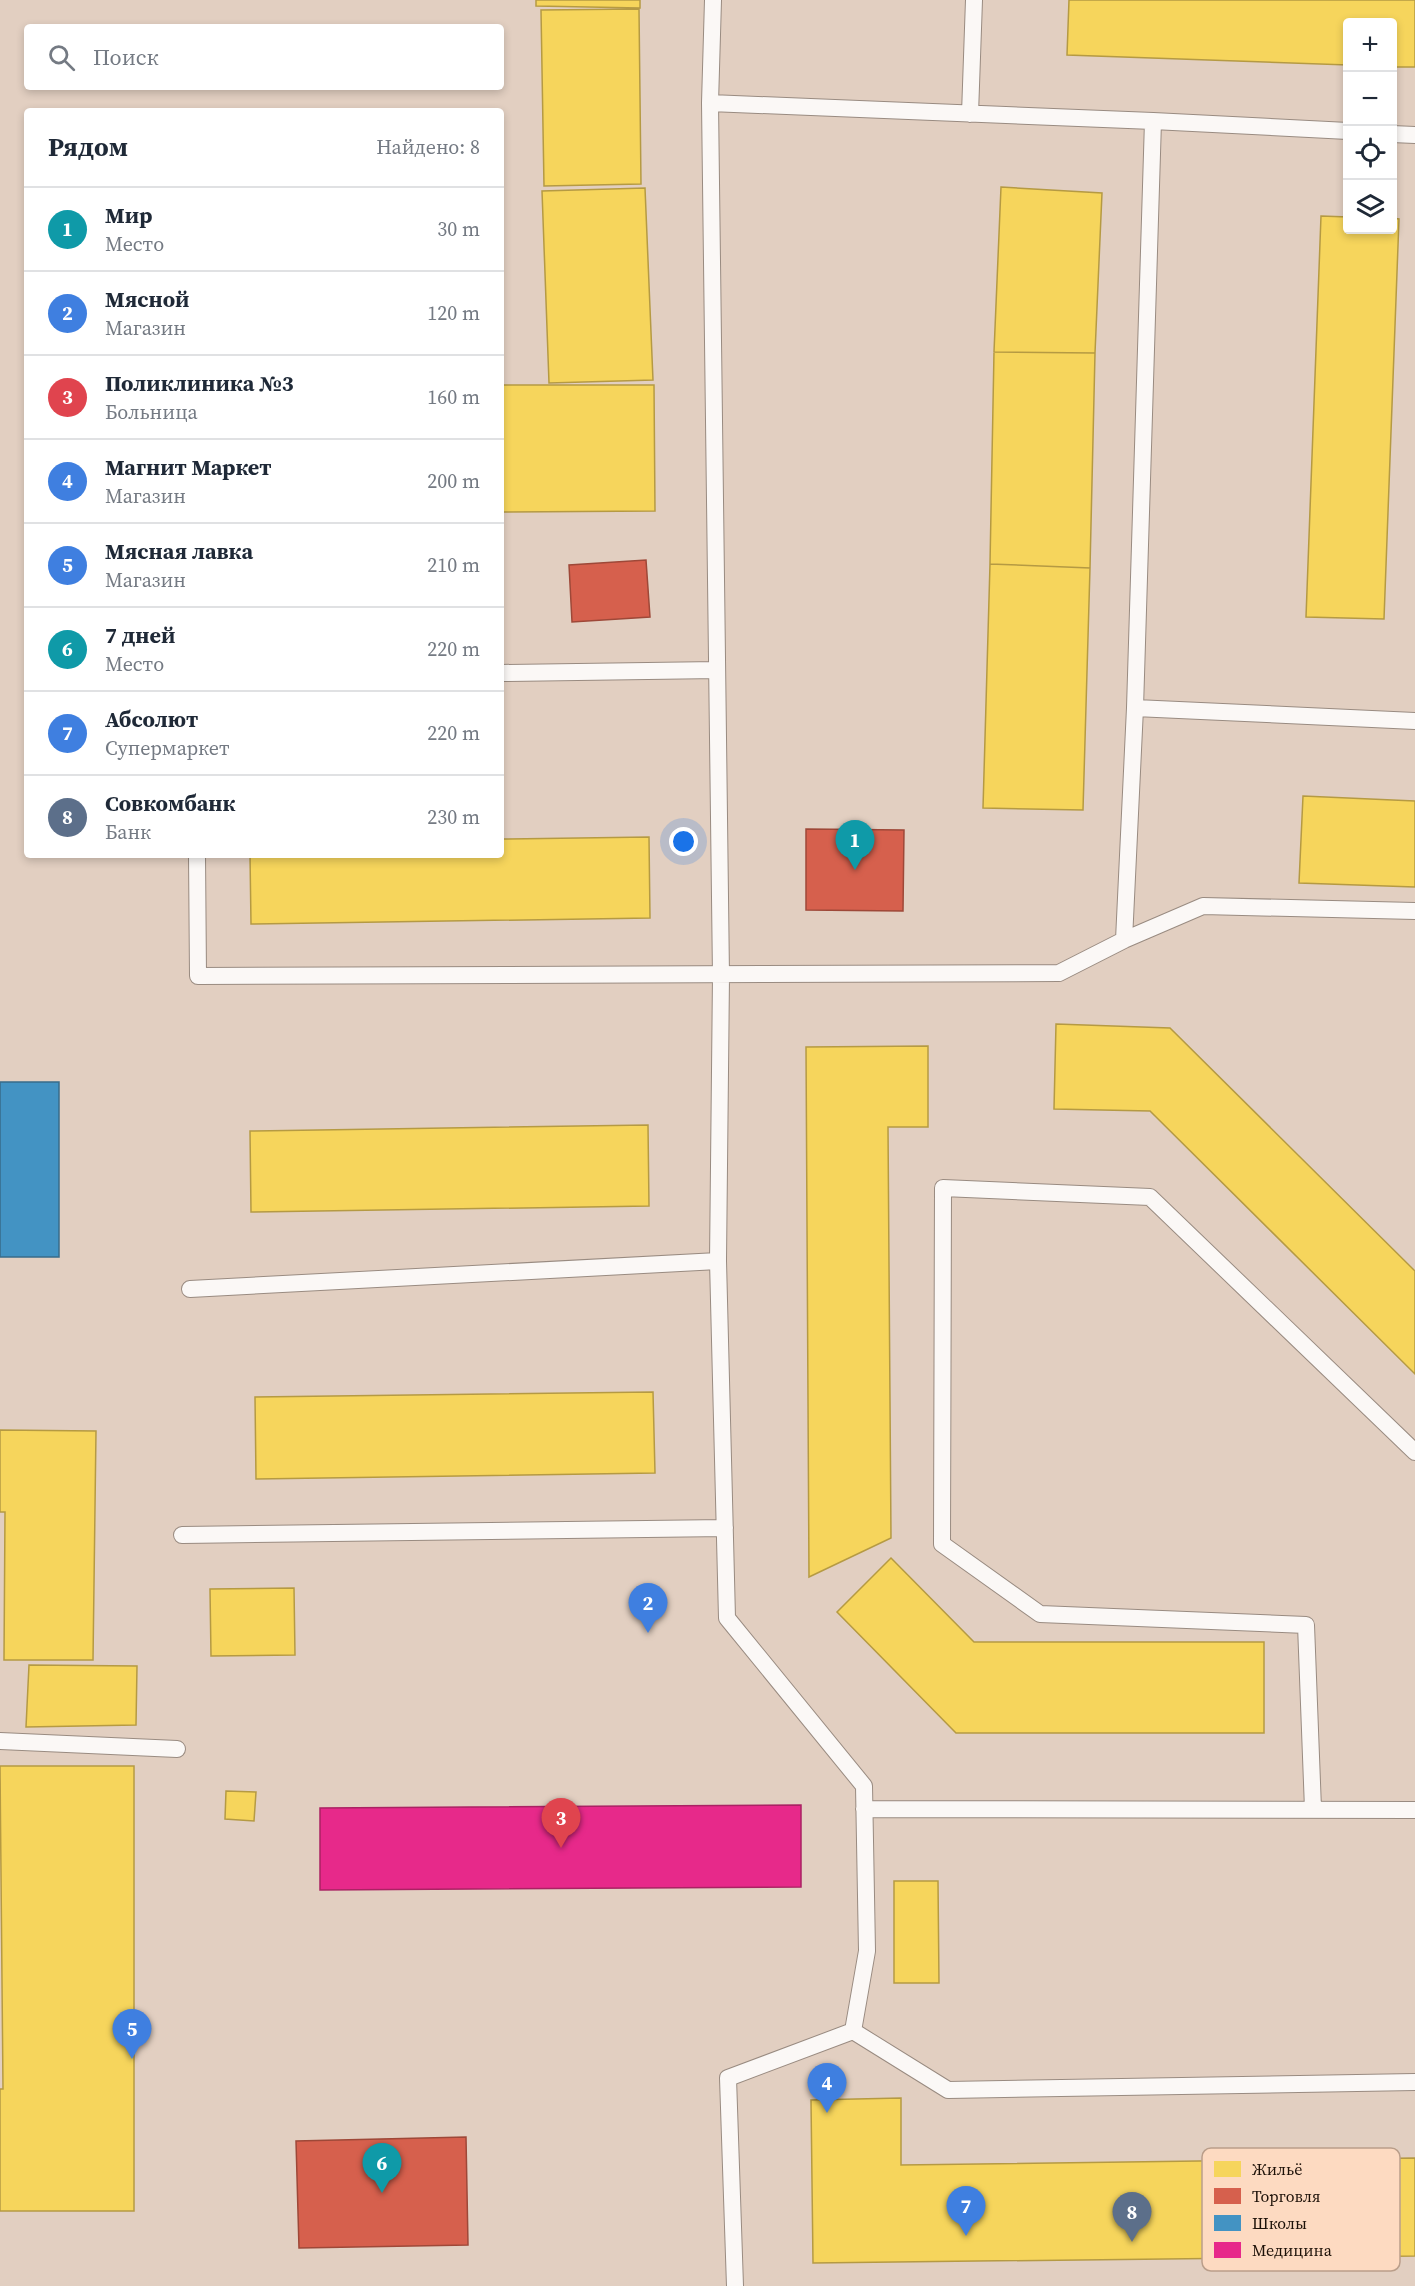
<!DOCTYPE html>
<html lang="ru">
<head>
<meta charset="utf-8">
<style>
  :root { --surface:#fff; --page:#f2f2f3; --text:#1f2937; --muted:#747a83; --line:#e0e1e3; --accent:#ea580c }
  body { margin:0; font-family:"Source Serif 4",serif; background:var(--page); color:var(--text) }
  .controls { position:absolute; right:18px; top:18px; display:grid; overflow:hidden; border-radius:6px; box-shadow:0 3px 9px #0003 }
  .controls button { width:54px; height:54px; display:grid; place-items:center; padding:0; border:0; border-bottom:2px solid var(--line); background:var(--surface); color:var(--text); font:30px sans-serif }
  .you { position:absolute; left:684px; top:842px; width:21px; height:21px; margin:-15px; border:4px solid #fff; border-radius:50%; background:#1a73e8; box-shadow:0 0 0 9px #1a73e833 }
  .badge { display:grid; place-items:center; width:39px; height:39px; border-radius:50%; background:var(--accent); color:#fff; font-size:20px; font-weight:700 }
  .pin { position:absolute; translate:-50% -50px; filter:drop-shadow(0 2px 3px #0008) }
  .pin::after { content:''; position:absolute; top:32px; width:21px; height:18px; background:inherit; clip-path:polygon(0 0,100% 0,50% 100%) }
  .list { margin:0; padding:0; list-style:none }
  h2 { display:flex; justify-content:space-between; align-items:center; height:78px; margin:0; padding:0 24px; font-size:26px }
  h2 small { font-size:20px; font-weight:400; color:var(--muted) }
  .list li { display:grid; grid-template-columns:39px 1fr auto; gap:18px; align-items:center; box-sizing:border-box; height:84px; padding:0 24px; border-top:2px solid var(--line) }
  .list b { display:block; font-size:22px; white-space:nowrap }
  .list p { margin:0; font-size:20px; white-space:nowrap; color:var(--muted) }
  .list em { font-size:20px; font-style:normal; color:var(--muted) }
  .icon { flex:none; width:33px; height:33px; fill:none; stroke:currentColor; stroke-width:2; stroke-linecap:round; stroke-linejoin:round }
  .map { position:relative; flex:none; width:1415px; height:2286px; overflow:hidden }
  .search { position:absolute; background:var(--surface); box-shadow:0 3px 9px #0003; left:24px; top:24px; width:480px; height:66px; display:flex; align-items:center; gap:15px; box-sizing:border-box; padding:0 21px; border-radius:6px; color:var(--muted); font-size:22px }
  .panel { position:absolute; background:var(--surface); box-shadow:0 3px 9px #0003; left:24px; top:108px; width:480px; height:750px; border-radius:6px }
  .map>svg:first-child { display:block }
</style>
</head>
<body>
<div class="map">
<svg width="1415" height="2286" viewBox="0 0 1415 2286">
  <rect width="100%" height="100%" fill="#e2cfc1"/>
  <path fill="#f6d55c" stroke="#b59a43" stroke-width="1.5" d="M536,0H640V8L536,6Z
    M1069,0H1415V67H1392V22H1348V65L1067,55Z
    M639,9L641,184L544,186L541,10Z
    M1001,187L1102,193L1095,353L994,352Z
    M645,188L653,380L549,383L542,191Z
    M1321,216L1348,217V230H1392V218L1399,219L1384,619L1306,617Z
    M994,352L1095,353L1090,568L990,564Z
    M501,385H654L655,511L501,512Z
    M990,564L1090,568L1083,810L983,808Z
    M1303,796L1415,801V887L1299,883Z
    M649,837L650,918L251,924L250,855H501V839Z
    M1056,1024L1170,1028L1415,1271V1374L1150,1111L1054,1109Z
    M928,1046V1127H888L891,1538L809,1577L806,1047Z
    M648,1125L649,1206L251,1212L250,1131Z
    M653,1392L655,1473L256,1479L255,1397Z
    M0,1430L96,1431L93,1660H4L5,1512H0Z
    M891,1558L974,1642H1264V1733H956L837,1612Z
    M294,1588L295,1655L211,1656L210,1589Z
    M29,1665L137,1666L136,1725L26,1727Z
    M0,1766H134V2211H0V2089H3Z
    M226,1791L256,1792L254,1821L225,1819Z
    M894,1881H938L939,1983H894Z
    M901,2098V2165L1415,2158V2256L813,2263L811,2100Z"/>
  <path fill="#d6604d" stroke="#9e4838" stroke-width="1.5" d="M646,560L650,617L572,622L569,565Z
    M806,829L904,830L903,911L806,910Z
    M466,2137L468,2245L299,2248L296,2141Z"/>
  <path fill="#4393c3" stroke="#386c8b" stroke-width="1.5" d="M0,1082H59V1257H0Z"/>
  <path fill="#e7298a" stroke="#aa2263" stroke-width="1.5" d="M801,1805V1887L320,1890V1808Z"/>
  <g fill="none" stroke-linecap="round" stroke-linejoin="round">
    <defs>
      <path id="service" d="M713,0L710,103L721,976L718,1261L727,1618L864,1786L867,1951L853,2031L728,2078L735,2286
        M710,103L1153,121
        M970,114L974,0
        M1392,134L1415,135
        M501,673L717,670
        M1135,708L1415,721
        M197,855L198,976L1059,973L1124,940L1135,708L1153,121L1348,131
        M1124,940L1203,906L1415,911
        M190,1289L718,1261
        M182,1535L725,1528
        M0,1741L177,1749
        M864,1809L1415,1810
        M1313,1809L1306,1625L1040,1614L942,1544L943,1188L1150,1197L1415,1452
        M853,2031L948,2090L1415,2082"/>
    </defs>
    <use href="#service" stroke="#998b81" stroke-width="18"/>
    <use href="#service" stroke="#fbf8f6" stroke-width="16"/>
  </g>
  <rect x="1202" y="2148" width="198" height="123" rx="9" fill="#fddac1" stroke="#ba9e8a" stroke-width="1.5"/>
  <rect x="1214" y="2161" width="27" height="16" fill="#f6d55c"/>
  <rect x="1214" y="2188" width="27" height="16" fill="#d6604d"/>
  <rect x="1214" y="2215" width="27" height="16" fill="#4393c3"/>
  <rect x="1214" y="2242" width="27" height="16" fill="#e7298a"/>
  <g font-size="16" fill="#1d1108">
    <text x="1252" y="2175">Жильё</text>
    <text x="1252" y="2202">Торговля</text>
    <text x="1252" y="2229">Школы</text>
    <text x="1252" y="2256">Медицина</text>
  </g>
</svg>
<div class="controls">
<button>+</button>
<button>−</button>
<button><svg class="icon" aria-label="locate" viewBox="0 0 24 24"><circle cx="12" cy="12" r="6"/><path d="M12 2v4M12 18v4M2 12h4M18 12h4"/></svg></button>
<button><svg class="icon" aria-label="layers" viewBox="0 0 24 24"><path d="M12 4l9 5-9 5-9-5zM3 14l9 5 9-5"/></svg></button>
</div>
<div class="you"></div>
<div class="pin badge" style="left:855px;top:870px;background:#0f9aa8">1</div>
<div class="pin badge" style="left:648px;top:1633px;background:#3f7fe0">2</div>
<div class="pin badge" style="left:561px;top:1848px;background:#e0444e">3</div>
<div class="pin badge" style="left:827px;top:2113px;background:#3f7fe0">4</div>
<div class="pin badge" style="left:132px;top:2059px;background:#3f7fe0">5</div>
<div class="pin badge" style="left:382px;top:2193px;background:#0f9aa8">6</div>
<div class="pin badge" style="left:966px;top:2236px;background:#3f7fe0">7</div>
<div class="pin badge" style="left:1132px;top:2242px;background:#5c6f8a">8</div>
<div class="search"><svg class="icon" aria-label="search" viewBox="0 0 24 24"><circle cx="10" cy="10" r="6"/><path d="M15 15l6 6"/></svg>Поиск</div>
<section class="panel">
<h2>Рядом<small>Найдено: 8</small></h2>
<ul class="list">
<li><span class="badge" style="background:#0f9aa8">1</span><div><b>Мир</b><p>Место</p></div><em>30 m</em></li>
<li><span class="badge" style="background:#3f7fe0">2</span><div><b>Мясной</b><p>Магазин</p></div><em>120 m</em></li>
<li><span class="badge" style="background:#e0444e">3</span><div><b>Поликлиника №3</b><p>Больница</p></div><em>160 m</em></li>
<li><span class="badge" style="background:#3f7fe0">4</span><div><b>Магнит Маркет</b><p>Магазин</p></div><em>200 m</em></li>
<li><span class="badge" style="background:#3f7fe0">5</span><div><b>Мясная лавка</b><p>Магазин</p></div><em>210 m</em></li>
<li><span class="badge" style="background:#0f9aa8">6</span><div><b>7 дней</b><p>Место</p></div><em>220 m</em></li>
<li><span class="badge" style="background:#3f7fe0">7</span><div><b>Абсолют</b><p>Супермаркет</p></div><em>220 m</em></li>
<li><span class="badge" style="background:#5c6f8a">8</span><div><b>Совкомбанк</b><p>Банк</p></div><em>230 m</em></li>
</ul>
</section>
</div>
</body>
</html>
